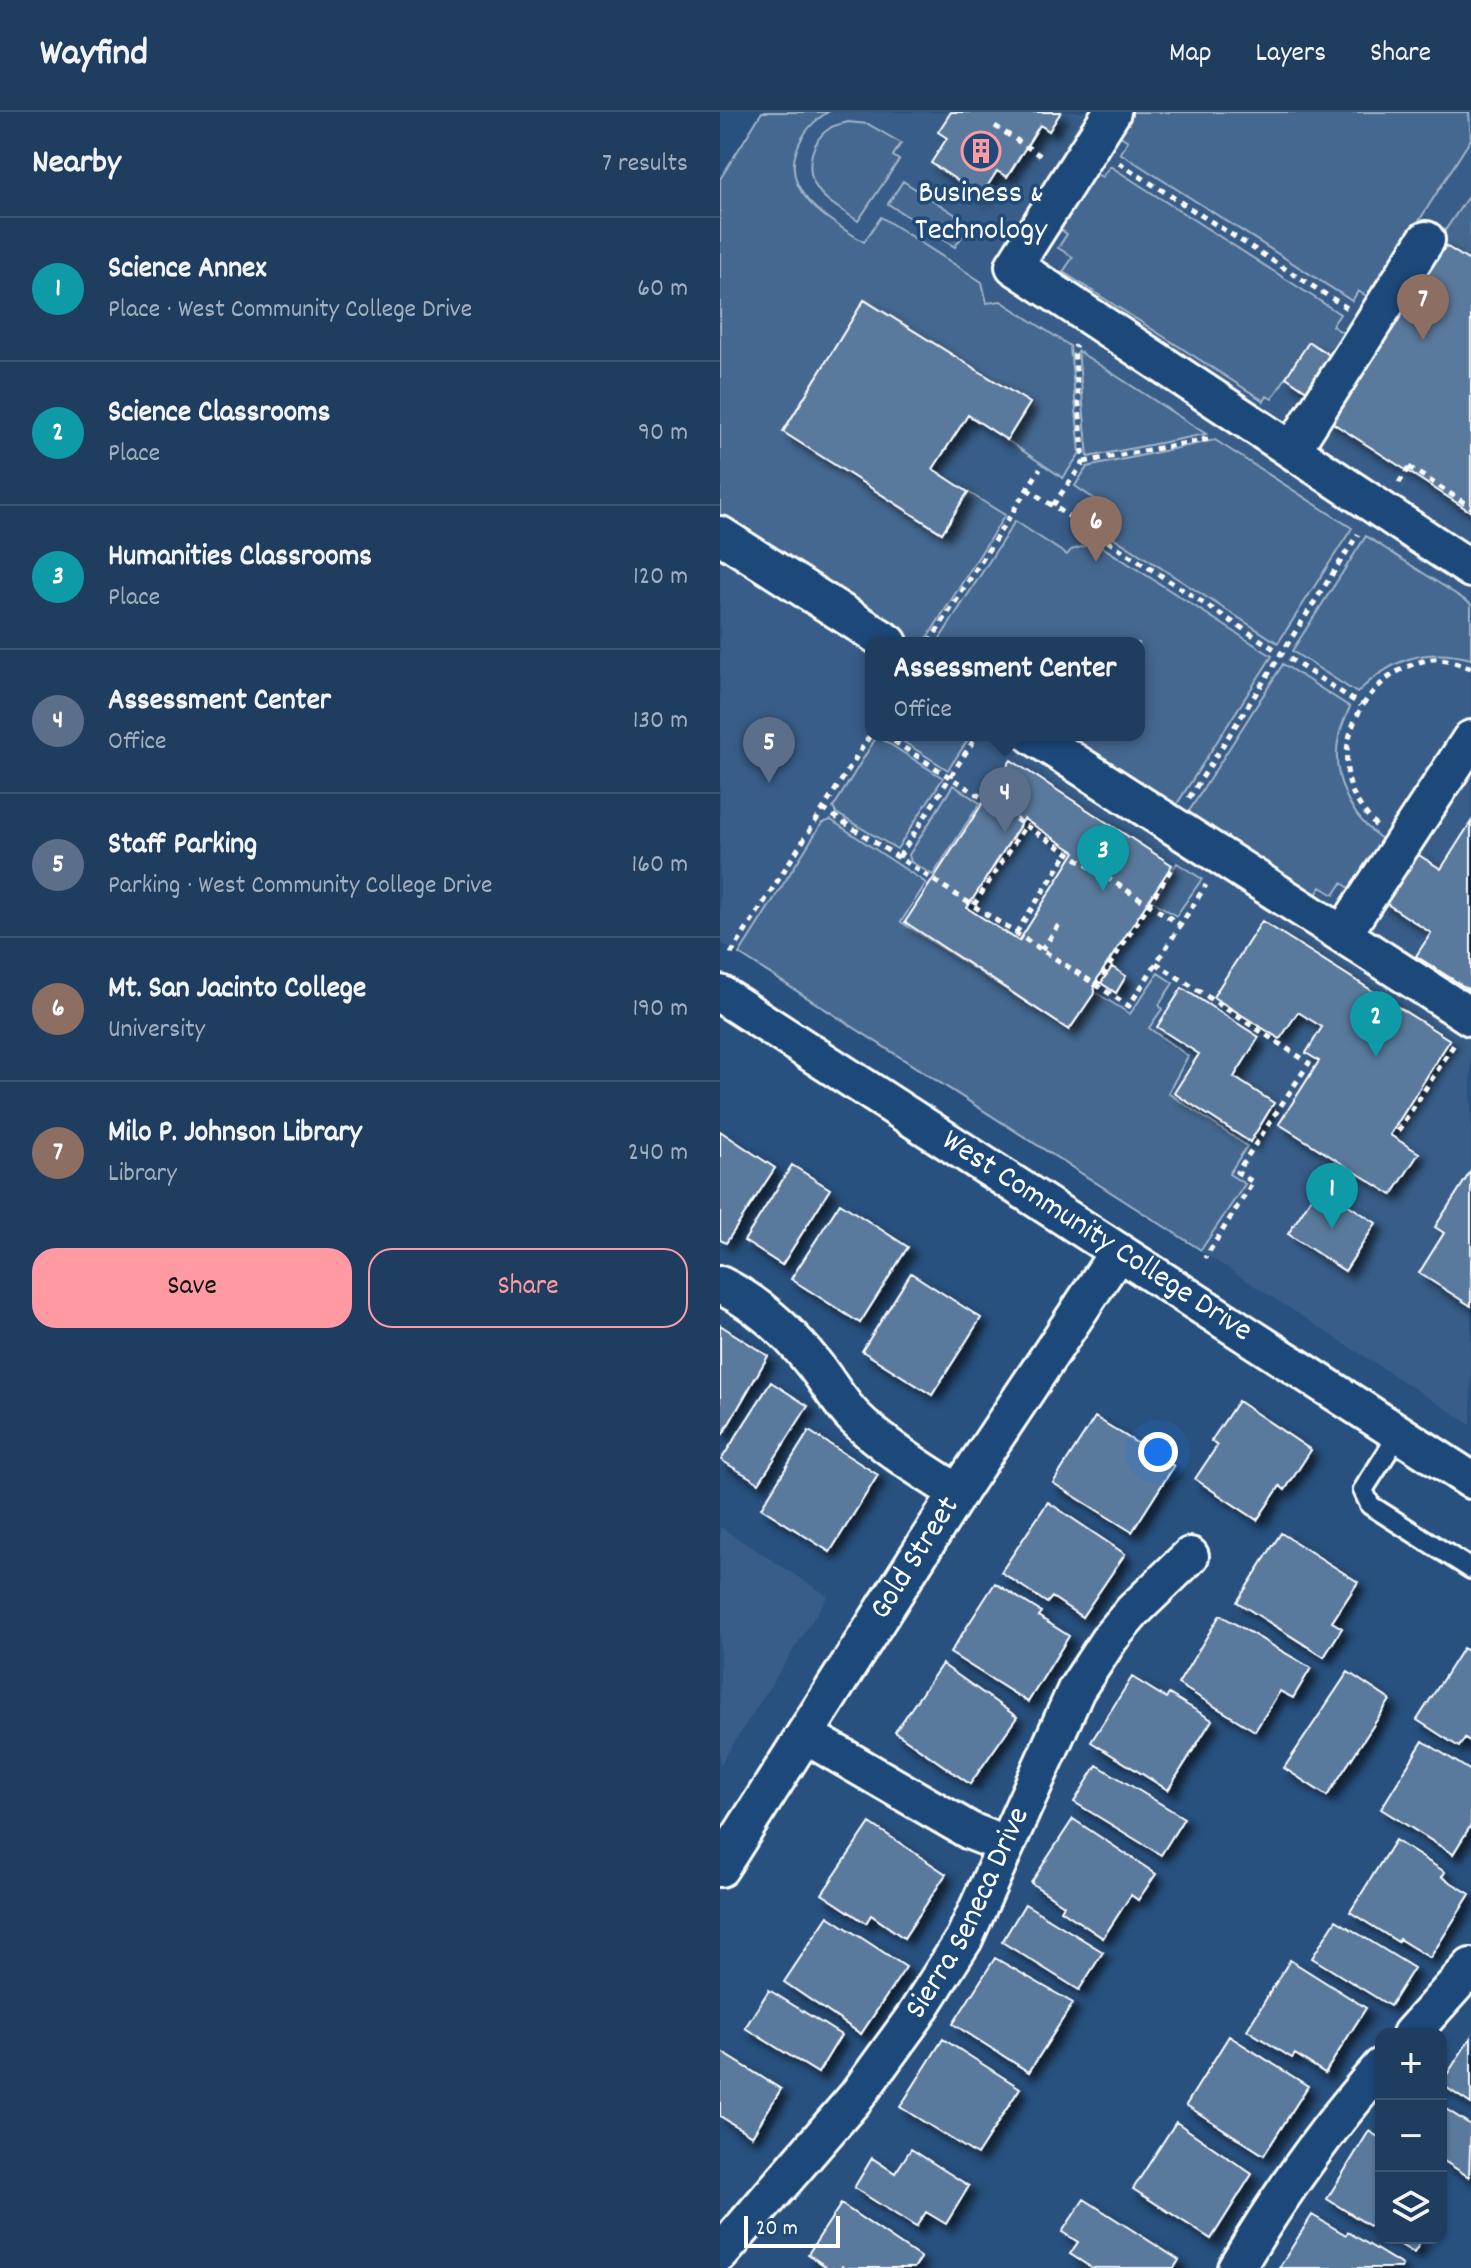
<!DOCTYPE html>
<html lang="en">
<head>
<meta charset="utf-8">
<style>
  :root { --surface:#1e3d5f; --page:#264465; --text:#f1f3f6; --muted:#a1aebd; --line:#3c5674; --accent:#ff9aa2 }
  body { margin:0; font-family:Dekko,sans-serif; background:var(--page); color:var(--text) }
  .controls { position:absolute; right:24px; bottom:24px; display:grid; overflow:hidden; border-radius:16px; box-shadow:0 2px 6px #0004 }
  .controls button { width:72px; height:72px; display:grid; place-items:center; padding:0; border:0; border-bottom:2px solid var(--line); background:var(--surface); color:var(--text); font:40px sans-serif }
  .scale { position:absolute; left:24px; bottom:20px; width:96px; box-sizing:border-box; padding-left:8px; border:4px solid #fff; border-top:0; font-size:22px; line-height:28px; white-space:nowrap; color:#fff; -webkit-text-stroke:6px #1f4a7a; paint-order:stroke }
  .you { position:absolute; left:438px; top:1340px; width:28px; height:28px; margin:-20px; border:6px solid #fff; border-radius:50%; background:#1a73e8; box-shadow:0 0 0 12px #1a73e833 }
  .badge { display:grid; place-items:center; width:52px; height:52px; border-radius:50%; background:var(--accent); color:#fff; font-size:26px; font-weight:700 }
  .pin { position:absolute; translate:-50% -66px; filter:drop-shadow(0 2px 4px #0008) }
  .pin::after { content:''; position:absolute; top:42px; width:28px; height:24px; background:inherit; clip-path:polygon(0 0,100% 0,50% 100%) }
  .popup { position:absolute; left:145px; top:525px; width:280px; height:104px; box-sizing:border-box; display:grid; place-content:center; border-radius:16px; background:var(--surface); filter:drop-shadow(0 2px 6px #0005); font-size:26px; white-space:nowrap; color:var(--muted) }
  .popup b { font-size:30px; color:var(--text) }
  .popup::after { content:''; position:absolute; left:50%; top:100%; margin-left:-16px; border:16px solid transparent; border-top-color:var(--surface) }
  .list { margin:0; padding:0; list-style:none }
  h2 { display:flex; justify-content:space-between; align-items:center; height:104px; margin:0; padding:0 32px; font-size:34px }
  h2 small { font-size:26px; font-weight:400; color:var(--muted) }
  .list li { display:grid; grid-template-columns:52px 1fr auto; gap:24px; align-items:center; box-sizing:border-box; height:144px; padding:0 32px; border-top:2px solid var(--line) }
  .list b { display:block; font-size:30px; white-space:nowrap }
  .list p { margin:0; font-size:26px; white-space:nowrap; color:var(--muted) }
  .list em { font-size:26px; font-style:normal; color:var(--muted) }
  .actions { display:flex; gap:16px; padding:24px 32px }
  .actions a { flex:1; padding:18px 0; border:2px solid var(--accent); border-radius:24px; text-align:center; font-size:28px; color:var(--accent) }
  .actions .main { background:var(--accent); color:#111 }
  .icon { flex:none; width:44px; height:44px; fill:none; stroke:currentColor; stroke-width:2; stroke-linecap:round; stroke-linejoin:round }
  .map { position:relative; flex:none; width:751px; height:2156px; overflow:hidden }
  header { display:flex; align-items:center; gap:48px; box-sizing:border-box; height:112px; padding:0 40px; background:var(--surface); border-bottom:2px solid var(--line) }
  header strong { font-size:38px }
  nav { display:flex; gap:44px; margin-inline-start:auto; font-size:28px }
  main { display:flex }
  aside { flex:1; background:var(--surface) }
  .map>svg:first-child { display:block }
</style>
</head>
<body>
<header>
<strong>Wayfind</strong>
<nav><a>Map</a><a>Layers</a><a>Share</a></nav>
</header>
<main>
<aside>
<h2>Nearby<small>7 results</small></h2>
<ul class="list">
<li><span class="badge" style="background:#0f9aa8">1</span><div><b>Science Annex</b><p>Place · West Community College Drive</p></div><em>60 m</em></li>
<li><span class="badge" style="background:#0f9aa8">2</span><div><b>Science Classrooms</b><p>Place</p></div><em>90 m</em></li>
<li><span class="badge" style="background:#0f9aa8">3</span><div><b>Humanities Classrooms</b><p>Place</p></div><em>120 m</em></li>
<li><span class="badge" style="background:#5c6f8a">4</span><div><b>Assessment Center</b><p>Office</p></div><em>130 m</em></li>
<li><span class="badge" style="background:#5c6f8a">5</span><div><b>Staff Parking</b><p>Parking · West Community College Drive</p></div><em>160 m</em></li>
<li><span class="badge" style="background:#8d6e63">6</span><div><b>Mt. San Jacinto College</b><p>University</p></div><em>190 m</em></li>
<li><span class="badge" style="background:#8d6e63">7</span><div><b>Milo P. Johnson Library</b><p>Library</p></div><em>240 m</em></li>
</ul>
<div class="actions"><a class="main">Save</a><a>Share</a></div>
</aside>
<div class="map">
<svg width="751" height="2156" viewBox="0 0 751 2156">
  <defs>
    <filter id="shadow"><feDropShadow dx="7" dy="7" stdDeviation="4" flood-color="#0009"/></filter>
  </defs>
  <rect width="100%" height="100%" fill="#28517f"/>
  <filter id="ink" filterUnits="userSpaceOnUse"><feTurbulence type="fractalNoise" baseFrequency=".0125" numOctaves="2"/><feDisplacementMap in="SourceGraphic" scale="16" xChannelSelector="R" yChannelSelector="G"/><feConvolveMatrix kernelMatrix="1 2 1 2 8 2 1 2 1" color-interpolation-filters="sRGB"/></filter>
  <g filter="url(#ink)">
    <path fill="#375d88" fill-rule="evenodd" d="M44,0H751V1313L0,830V69ZM151,531H419V623H151Z
      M0,1415L108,1484L0,1653Z"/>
    <path fill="#446890" stroke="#a2b4c8" stroke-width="2" d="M42,0H108C93,9 83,20 77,37C60,83 113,110 144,130L161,105L262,170L267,191L281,189L350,234L360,341L343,366L287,328L310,291L145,188L63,319L221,421L248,380L285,403L204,531H196L0,406V67Z
      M409,0H749L751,27L650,186L638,179L632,189L400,41L408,29L396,21Z
      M128,10L148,12L181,31L173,44L179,48L138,109C124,99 103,89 95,73C85,54 92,27 110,16C114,13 122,12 128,10Z
      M390,54L620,202L612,214L625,222L611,244L589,230L552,287L547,284L544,289L343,160L353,145L338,136L347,122L335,114L370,58L382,65Z
      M183,69L250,112L235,135L168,92Z
      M751,80V150L718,129Z
      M358,239L486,322L368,345Z
      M495,328L632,416L558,531L385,420L386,416L381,413L379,396L382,392L355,374L367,355Z
      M295,409L347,443L351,438L368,433L373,436L376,431L552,544L453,698L337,623H419V531H217Z
      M646,424L751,492V547C705,535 671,547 637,581L572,539Z
      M563,552L630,595C626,604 621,614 619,624C610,665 631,707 665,729L632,778L622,771L614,783L601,775L593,787L466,704Z
      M173,623H251L228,658Z
      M157,624L223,666L177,737L116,701L113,696Z
      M233,673L260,691L213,763L191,750L189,743Z
      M111,708L206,771L181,810L349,918L375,880L410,902L438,861L453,871L439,893L442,897L429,916L468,944L448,981L527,1034L509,1062L525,1072L481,1138L19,842L102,711Z
      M457,751L482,767L456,804L433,789Z"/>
    <path fill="#5a7a9d" stroke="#fff" stroke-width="2" fill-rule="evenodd" filter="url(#shadow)" d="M231,0H341L329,19L320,13L287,65L277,59L261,84L211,51L227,26L218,20Z
      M718,129L751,150V400L605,306Z
      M144,188L310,291L287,328L248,303L213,357L248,380L222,421L63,320Z
      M589,230L611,244L588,280L566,265Z
      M291,648L452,753L374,872L375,880L349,918L185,810ZM304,707L355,740L299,829L247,796Z
      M751,710V879L696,844L711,821L661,788L690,744L694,747L697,742L721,757Z
      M542,809L730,928L670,1023L699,1041L672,1083L559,1012L599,949L586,941L602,915L578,900L560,927L493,885Z
      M392,855L406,864L396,881L381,871Z
      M462,876L539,925L514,965L554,991L530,1030L454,981L479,942L437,915Z
      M0,1019L55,1056L6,1131L0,1128Z
      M72,1053L110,1077L62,1153L24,1129Z
      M751,1059V1194L699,1161L724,1121L715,1115Z
      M599,1074L656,1111L625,1159L568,1122Z
      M120,1091L188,1135L140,1211L71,1167Z
      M191,1161L261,1206L212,1283L142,1239Z
      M0,1213L48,1244L3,1322L0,1320Z
      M51,1270L88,1294L39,1371L1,1348Z
      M518,1289L591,1338L565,1378L560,1374L537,1408L475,1367L497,1334L491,1329Z
      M375,1305L454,1354L412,1420L333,1371Z
      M89,1319L158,1363L110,1440L41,1396Z
      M328,1390L405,1442L362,1505L332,1485L327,1491L281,1460Z
      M561,1421L638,1470L612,1510L622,1516L604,1545L517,1490Z
      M275,1471L321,1500L318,1504L349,1524L308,1590L230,1541Z
      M500,1503L591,1556L573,1586L560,1579L535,1619L458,1572Z
      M743,1536L751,1542V1630L745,1626L739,1635L697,1608Z
      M222,1552L297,1605L250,1672L175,1620Z
      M628,1560L670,1588L607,1684L564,1656Z
      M412,1565L446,1586L449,1582L492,1608L448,1678L371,1630Z
      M703,1629L751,1659V1713L733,1742L661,1697Z
      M377,1653L464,1706L441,1743L354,1690Z
      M353,1707L436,1762L418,1788L411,1783L383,1826L341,1798L344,1793L311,1771Z
      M150,1711L226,1762L184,1826L151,1803L146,1811L102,1782Z
      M675,1728L725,1760L722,1765L750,1782L710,1846L679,1827L678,1830L630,1800Z
      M305,1792L383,1840L359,1878L282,1830Z
      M108,1804L186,1855L141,1922L64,1870Z
      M616,1808L694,1856L670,1894L592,1846Z
      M275,1846L353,1891L309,1960L233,1912Z
      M570,1848L646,1896L605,1961L575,1942L572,1946L527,1918Z
      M49,1878L121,1923L98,1961L25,1916Z
      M509,1924L588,1974L544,2043L466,1993Z
      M751,1925V1992L721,1972Z
      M223,1927L300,1976L257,2043L180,1995Z
      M0,1939L61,1977L32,2024L0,2004Z
      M721,1994L751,2013L749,2065L721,2047Z
      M456,2010L532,2062L491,2127L413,2077Z
      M649,2019L661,2027V2121L607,2087Z
      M191,2037L249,2074L226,2112L206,2100L196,2115L134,2076L152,2046L175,2061Z
      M364,2087L459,2148L454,2156H372L350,2142L358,2130L342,2120Z
      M121,2092L201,2146L194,2156H125L122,2154L120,2156H108L88,2142Z
      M592,2103L626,2123L628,2120L682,2153L681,2156H559Z
      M669,2126H703L694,2141Z"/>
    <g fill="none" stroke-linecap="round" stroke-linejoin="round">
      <defs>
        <path id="lane" d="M679,1322L643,1378L650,1393L751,1457"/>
        <g id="street">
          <path d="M392,0L294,154L751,457"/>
          <path d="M572,338L706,128"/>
          <path d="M0,423L169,531"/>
          <path d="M312,623L751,905"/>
          <path d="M623,822L751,627"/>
          <path id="s1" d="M0,882L751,1368"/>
          <path d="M0,1173C37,1191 67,1218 93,1251C107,1268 118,1289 134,1305C164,1335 202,1358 238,1381"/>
          <path d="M85,1623L250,1719L286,1733"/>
          <path id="s2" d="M0,1756L238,1381L398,1140"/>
          <path d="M691,1922L751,1855"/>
          <path id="s3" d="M0,2142L136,1985L195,1904L244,1827L356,1578L390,1526L413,1499L470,1444"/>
          <path d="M516,2156C559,2084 605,2018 661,1955"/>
        </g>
      </defs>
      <use href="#lane" stroke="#fff" stroke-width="24"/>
      <use href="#street" stroke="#fff" stroke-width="42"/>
      <path stroke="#fff" stroke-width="5" stroke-dasharray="6 6" stroke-linecap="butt" d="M275,14L324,46
        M399,51L627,196
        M364,350L493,326
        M689,355L751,395
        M679,371L689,355L685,357
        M307,377L641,593
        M333,393L364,350L354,237L356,233
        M209,531L320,357
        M164,623L461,813
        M469,686L638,422
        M103,697L409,894L486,773
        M656,714C646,702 634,688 630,673C618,630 639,584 675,561C687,554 708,545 721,547C731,548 742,553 751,556
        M179,745L257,623
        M254,793L305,714
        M296,821L348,741
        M322,838L340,811
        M11,842L151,622
        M436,851L589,951L517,1060L533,1070L485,1146
        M376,874L454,753
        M678,1019L735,931"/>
      <use href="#lane" stroke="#1f4a7a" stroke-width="18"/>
      <use href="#street" stroke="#1f4a7a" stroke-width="36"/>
    </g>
  </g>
  <defs>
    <symbol id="building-ring" viewBox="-11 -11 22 22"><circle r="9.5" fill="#1f4a7a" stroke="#ff9aa2" stroke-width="1.5"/><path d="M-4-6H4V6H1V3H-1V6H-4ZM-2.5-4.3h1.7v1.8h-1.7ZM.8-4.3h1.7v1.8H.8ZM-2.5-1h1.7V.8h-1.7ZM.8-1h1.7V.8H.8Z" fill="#ff9aa2"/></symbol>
  </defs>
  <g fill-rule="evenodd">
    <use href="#building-ring" x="239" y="17" width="44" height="44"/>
  </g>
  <g text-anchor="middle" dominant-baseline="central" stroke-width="7" stroke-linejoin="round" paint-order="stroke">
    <g font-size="32" fill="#fff" stroke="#1f4a7a">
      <text x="261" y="83">Business &amp;<tspan x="261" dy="37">Technology</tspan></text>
    </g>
    <g font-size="32" fill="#fff" stroke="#1f4a7a">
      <text stroke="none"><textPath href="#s1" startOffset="448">West Community College Drive</textPath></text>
      <text stroke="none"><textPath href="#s2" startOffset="366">Gold Street</textPath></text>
      <text stroke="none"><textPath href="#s3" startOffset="424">Sierra Seneca Drive</textPath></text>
    </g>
  </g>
</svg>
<div class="controls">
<button>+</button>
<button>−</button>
<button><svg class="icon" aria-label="layers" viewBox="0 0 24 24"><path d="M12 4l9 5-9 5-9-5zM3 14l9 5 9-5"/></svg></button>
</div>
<div class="scale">20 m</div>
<div class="you"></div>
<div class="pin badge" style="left:612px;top:1117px;background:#0f9aa8">1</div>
<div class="pin badge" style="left:656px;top:945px;background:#0f9aa8">2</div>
<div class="pin badge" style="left:383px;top:779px;background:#0f9aa8">3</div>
<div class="pin badge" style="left:285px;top:721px;background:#5c6f8a">4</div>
<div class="popup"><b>Assessment Center</b>Office</div>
<div class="pin badge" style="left:49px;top:671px;background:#5c6f8a">5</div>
<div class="pin badge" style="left:376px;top:450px;background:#8d6e63">6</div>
<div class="pin badge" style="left:703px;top:228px;background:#8d6e63">7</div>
</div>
</main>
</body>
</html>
